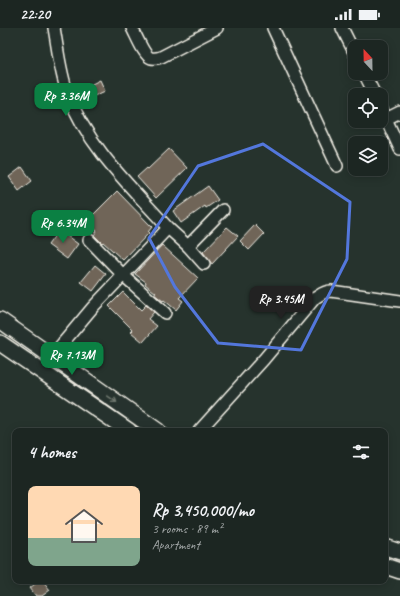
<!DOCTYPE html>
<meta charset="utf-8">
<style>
:root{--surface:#1c2622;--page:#252e2a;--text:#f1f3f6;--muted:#a0a5a5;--line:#3a4340;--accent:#0b8043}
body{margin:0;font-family:Caveat,sans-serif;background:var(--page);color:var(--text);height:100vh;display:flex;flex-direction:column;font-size:15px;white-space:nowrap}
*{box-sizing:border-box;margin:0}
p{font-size:13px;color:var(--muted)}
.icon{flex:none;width:22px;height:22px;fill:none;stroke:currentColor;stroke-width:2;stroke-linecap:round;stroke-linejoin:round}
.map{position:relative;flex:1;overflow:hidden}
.sheet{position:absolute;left:12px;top:400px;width:376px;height:156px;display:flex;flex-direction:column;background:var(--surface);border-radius:8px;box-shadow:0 2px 10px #0003,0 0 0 1px var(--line)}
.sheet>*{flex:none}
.needle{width:26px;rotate:338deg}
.buttons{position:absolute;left:348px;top:12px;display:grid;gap:8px}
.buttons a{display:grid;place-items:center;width:40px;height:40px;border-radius:8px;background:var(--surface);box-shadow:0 2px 10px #0003,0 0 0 1px var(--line);font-size:20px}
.price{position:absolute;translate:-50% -34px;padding:0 9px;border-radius:8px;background:var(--accent);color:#fff;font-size:13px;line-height:26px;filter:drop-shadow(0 1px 2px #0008)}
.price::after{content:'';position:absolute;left:50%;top:24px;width:12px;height:9px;margin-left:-6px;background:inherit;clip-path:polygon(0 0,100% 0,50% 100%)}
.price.on{background:#222;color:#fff}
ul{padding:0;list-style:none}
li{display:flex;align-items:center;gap:12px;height:100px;padding:0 16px}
li span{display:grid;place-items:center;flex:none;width:112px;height:80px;border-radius:8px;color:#555}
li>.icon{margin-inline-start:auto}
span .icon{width:48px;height:48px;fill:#fffc;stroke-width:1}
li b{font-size:17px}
h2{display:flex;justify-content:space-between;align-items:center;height:48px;padding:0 16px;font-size:17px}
.status{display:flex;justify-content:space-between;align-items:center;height:28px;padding:0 20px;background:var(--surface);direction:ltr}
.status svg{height:11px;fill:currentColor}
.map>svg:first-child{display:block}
.building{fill:#706559;stroke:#f4f1e8}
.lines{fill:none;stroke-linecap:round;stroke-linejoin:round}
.street-casing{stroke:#f4f1e8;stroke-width:14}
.secondary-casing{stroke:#f4f1e8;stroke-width:18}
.street{stroke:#26332d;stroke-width:11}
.secondary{stroke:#26332d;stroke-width:15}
.oneway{stroke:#6e766e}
.marked{fill:none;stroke:#5377dc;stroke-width:3;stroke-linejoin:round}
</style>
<div class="status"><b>22:20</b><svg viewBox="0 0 49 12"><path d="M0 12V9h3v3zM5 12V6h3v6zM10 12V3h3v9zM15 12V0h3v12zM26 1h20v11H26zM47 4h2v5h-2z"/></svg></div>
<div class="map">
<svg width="400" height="568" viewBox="0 0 400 568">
<rect width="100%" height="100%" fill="#26332d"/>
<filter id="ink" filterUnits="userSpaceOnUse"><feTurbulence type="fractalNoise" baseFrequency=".025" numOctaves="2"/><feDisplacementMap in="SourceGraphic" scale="8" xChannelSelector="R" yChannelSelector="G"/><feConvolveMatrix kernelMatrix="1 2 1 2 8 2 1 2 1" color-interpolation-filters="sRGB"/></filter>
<g filter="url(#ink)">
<g class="building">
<path d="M100 52 105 63 94 68 90 57Z"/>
<path d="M169 121 187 140 156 170 137 149 147 140 148 141Z"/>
<path d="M22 139 32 153 19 163 9 149Z"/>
<path d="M208 158 218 172 206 180 205 178 181 195 173 183Z"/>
<path d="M117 163 152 199 148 204 149 205 123 232 103 214 102 215 94 207 97 203 87 193Z"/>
<path d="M255 197 264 206 249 222 240 213Z"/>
<path d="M227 199 238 208 212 236 203 224Z"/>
<path d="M59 202 78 216 67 231 48 217Z"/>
<path d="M162 217 198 250 179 270 183 273 176 282 164 272 163 273 154 266 156 265 145 256 146 254 135 246Z"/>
<path d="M95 237 106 246 93 263 81 254Z"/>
<path d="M123 264 141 282 146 277 154 284 148 291 157 298 143 314 131 304 133 302 109 278Z"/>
<path d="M39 553H43L50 562 42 568H36L30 560Z"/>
</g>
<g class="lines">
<defs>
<g id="street">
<path d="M132 0C136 7 144 28 151 30 155 31 158 30 161 29L217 0"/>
<path d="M273 0 337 138"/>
<path d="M342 0 355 26"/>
<path d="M364 45 375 67"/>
<path d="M381 80 400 121"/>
<path d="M386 91 400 84"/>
<path d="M168 200 188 218 223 182"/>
<path d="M89 212 123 247 165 285"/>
<path d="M188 218 204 236"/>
<path d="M52 328 93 279 168 200C131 159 87 118 68 66 60 45 58 22 54 0"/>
<path d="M199 403 264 331 315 270C320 267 324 263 331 263L400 273"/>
</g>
<g id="secondary">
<path d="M0 292 158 403"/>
<path d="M0 315 129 403"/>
<path d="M385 519 400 524"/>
<path d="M385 538 400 543"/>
</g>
</defs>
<use href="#street" class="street-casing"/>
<use href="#secondary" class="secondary-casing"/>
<use href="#street" class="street"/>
<use href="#secondary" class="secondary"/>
</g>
<defs><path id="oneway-shaft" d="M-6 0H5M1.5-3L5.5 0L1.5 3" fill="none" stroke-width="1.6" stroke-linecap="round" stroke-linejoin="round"/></defs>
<use class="oneway" href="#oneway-shaft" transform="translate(112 371) rotate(35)"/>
</g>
<path class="marked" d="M263 116 350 174 347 231 301 322 218 315 175 259 149 210 198 138Z"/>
</svg>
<div class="buttons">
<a><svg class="needle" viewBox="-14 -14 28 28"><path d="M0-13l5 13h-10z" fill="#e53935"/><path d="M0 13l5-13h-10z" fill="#a0a5a5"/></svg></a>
<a><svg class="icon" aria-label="locate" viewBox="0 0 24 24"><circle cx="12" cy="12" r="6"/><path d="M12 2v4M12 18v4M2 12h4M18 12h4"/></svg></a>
<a><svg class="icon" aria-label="layers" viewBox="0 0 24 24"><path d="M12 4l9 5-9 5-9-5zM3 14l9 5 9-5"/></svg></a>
</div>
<b class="price" style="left:66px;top:89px">Rp 3.36M</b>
<b class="price" style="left:63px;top:216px">Rp 6.34M</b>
<b class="price on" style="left:281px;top:292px">Rp 3.45M</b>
<b class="price" style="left:72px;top:348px">Rp 7.13M</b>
<section class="sheet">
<h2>4 homes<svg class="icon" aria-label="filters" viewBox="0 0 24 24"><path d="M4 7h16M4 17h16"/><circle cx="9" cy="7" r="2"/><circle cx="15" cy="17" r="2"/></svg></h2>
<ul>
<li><span style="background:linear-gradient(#ffd9b3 65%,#7fa58c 0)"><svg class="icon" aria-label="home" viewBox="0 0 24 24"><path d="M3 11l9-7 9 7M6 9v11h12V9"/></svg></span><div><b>Rp 3,450,000/mo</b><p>3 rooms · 89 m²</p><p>Apartment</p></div></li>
</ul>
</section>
</div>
